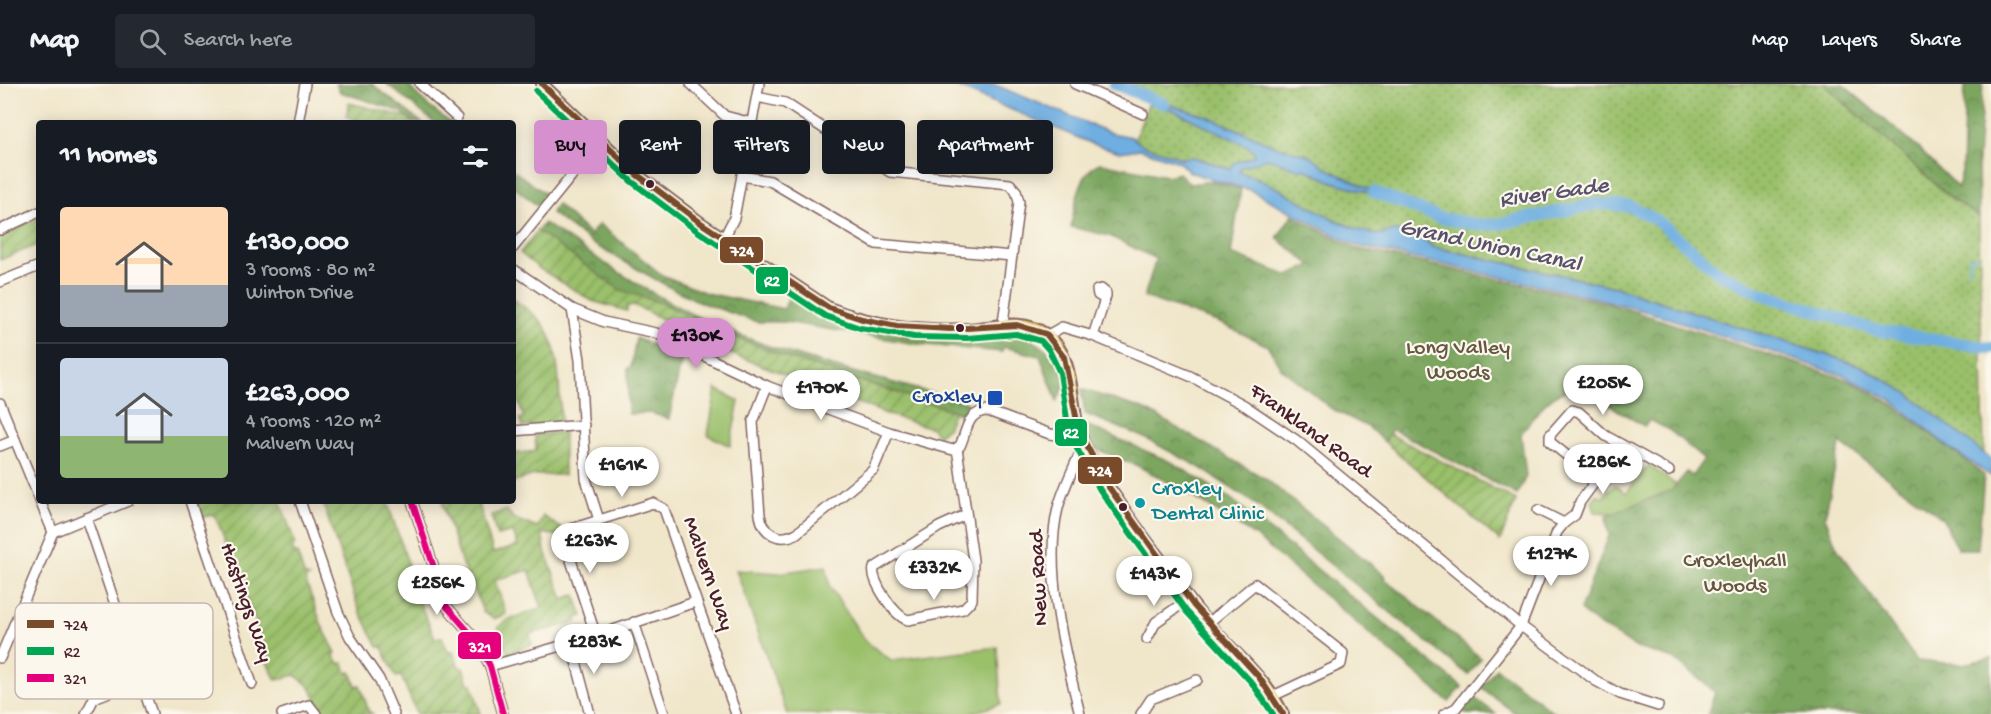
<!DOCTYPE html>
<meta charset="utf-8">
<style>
:root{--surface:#171b24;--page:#242831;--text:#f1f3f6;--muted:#9ea1a6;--line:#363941;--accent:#d690ce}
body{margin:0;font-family:"Gochi Hand",sans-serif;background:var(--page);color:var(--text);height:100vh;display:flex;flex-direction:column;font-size:22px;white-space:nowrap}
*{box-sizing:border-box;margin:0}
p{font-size:20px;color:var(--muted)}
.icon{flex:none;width:33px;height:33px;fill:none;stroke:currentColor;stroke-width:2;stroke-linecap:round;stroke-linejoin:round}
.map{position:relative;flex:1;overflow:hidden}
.sheet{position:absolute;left:36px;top:36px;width:480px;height:384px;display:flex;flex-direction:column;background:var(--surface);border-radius:6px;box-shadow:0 3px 15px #0003}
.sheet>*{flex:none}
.banner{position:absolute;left:534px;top:36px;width:570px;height:54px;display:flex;gap:12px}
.price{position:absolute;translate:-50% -51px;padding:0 14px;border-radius:21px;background:#fff;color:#222;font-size:20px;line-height:39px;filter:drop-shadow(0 2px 3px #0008)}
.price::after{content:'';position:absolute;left:50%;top:36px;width:18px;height:14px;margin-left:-9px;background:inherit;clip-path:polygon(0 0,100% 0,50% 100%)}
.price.selected{background:var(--accent);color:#111}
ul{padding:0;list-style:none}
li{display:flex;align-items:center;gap:18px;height:150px;padding:0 24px}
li+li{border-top:2px solid var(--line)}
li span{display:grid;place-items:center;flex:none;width:168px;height:120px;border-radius:6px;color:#555}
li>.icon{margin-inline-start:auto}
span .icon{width:72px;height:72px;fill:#fffc;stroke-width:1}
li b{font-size:26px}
h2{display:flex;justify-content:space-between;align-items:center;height:72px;padding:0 24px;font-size:26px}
.chip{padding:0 21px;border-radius:6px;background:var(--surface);box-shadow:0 3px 15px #0003;font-size:21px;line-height:54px}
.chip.selected{background:var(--accent);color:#111}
header{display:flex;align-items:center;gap:36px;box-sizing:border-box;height:84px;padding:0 30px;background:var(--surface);border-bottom:2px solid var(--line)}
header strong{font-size:28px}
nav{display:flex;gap:33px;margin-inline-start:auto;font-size:21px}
.search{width:420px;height:54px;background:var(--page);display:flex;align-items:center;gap:15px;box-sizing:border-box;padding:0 21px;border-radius:6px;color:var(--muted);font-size:22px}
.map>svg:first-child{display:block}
.grass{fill:url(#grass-dots);stroke:#72704b;stroke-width:1.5}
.forest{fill:url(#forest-crowns);stroke:#626245;stroke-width:1.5}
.park{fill:#9ac06b;stroke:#72704b;stroke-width:1.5}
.garden{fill:url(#garden-furrows);stroke:#72704b;stroke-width:1.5}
.water{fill:#6eaee1;stroke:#5c6686;stroke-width:1.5}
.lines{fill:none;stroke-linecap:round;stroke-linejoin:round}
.stream{stroke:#6eaee1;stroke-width:2}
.river{stroke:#6eaee1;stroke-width:12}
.minor-casing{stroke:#846563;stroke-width:12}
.major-casing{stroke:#846563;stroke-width:14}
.minor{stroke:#fff;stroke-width:9}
.major{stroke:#eec569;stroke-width:10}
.bus-1-casing{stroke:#fbf7ec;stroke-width:10}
.bus-2-casing{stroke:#fbf7ec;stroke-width:10}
.bus-3-casing{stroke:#fbf7ec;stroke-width:10}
.bus-1{stroke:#7a4b2a;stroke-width:6}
.bus-2{stroke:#00a651;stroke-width:6}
.bus-3{stroke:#e5007d;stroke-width:6}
.bus-dot{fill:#4a1f2b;stroke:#fbf7ec;stroke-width:2}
.transit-dot{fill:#1a4fb4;stroke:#fbf7ec;stroke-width:2}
.culture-dot{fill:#0f9aa8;stroke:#fbf7ec;stroke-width:2}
.labels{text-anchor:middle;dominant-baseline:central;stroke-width:4.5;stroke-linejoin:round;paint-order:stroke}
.park-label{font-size:22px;fill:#665741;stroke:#fbf7ec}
.transit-label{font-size:22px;fill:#164399;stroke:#fbf7ec;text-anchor:end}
.street-label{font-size:22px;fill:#4a1f2b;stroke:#fbf7ec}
.culture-label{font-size:22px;fill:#0d838f;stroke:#fbf7ec;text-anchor:start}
.water-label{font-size:24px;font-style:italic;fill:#57516b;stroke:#fbf7ec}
.key{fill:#fbf7ec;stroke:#c6b6b2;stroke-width:1.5}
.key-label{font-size:16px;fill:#4a1f2b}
.line-badge{stroke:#fbf7ec;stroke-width:2}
.badge-label{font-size:16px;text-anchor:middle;font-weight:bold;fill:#fff}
</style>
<header>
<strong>Map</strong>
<div class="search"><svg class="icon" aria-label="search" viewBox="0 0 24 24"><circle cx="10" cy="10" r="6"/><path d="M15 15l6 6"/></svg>Search here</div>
<nav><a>Map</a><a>Layers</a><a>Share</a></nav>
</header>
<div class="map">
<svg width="1991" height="630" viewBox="0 0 1991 630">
<defs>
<pattern id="grass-dots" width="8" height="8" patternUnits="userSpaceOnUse" patternTransform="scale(1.5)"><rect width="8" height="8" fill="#9ac06b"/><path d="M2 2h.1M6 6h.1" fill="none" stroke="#809b58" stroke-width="1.8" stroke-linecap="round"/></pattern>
<pattern id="forest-crowns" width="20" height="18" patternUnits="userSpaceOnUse" patternTransform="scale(1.5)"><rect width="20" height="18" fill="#7ba65f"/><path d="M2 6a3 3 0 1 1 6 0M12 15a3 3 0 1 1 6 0" fill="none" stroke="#67874f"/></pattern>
<pattern id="garden-furrows" width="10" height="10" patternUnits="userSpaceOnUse" patternTransform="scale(1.5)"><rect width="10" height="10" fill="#9ac06b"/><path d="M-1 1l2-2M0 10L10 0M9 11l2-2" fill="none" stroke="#809b58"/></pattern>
</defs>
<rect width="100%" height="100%" fill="#fbf7ec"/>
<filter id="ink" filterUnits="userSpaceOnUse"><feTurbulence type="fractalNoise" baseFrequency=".0167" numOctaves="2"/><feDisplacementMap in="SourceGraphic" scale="12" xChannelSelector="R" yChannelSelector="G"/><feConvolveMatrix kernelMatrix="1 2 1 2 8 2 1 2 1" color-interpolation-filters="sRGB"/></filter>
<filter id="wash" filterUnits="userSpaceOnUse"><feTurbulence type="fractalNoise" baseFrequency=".008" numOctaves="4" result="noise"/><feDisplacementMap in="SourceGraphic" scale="24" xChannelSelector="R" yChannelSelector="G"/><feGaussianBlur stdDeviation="1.35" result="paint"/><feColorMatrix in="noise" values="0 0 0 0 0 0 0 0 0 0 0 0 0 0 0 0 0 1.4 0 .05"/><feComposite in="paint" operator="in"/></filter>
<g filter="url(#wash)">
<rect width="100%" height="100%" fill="#f0e6ca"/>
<path class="grass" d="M1115 0H1824L1951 114 1979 133 1984 371 1906 308 1861 282 1615 203 1433 163 1419 152 1394 148 1380 152 1346 142 1260 95 1197 74H1181L1141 61 1135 55 1150 15Z"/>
<g class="forest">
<path d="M336 0H372L422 39H414L402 28 340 8Z"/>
<path d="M387 0H407L427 21 451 39H435Z"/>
<path d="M1824 0H1842L1918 64 1958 104 1962 87 1965 0H1983L1978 75 1979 133 1951 114Z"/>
<path d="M1100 79 1167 92 1179 89 1190 100 1212 97 1241 105 1231 170 1289 192 1311 181 1277 154 1292 131 1354 164 1608 219 1851 297 1892 320 1984 391 1978 465H1958L1942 434 1840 359 1825 433 1837 464 1917 577 1963 580 1991 574V630H1708L1715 608 1674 575 1637 564 1597 540 1580 526 1609 452 1606 432 1672 406 1687 388 1692 392 1704 375 1669 346 1650 336 1644 342 1581 304C1553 303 1535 330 1521 350L1526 392 1517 411 1392 345 1385 358 1368 343 1332 325 1281 284 1268 262 1220 239 1144 213 1156 175 1110 152 1071 143C1074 123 1080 86 1100 79Z"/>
<path d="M513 86 547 111 540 124 513 102Z"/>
<path d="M557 120 590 151 599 140 662 191 706 209 784 225 790 209C832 238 860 244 909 252 927 254 946 257 964 257 983 256 1004 245 1023 252 1042 259 1066 279 1064 302 1064 307 1059 311 1057 317L1040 272 1003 263 1002 268 917 260 786 238H757L702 219 671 204 595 161 551 129Z"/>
<path d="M544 139C605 180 668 223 737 250 811 280 891 297 968 319L964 333 954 327 788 274 729 251 661 219 620 206 537 147Z"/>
<path d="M636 254 682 274 669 335 651 329 628 330V284L631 283Z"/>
<path d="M1081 305 1146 326 1266 395 1384 491 1385 495 1481 574 1468 591 1257 421 1199 383 1141 352 1085 330Z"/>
<path d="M1084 340 1173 379 1230 414 1462 603 1449 618 1255 452 1186 408 1138 382 1094 364 1088 357Z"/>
<path d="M1496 584 1556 630H1516L1481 603Z"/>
<path d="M1472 612 1496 630H1467L1462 626Z"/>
</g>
<g class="park">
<path d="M716 305 739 317 730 362 708 351Z"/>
<path d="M1649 381 1676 401 1672 406 1613 429 1595 428 1592 417 1597 410 1603 413 1615 401 1626 409Z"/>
<path d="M826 482 830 503 865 557 891 576 997 563 1001 620 969 630H787L736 486 779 489Z"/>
</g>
<g class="garden">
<path d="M349 19 407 33 414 39H364L346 32Z"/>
<path d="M39 134V160L0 176V150Z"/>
<path d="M537 147 620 206 661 219 729 251 788 274 954 327 947 344 938 352 932 344 889 331 727 268 634 221 627 222V227L592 217 540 185 520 169Z"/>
<path d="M513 215C525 224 535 229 544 241 561 265 559 309 561 339L523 343 520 335 524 333 513 304Z"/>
<path d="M564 348V391H534L513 398V370L536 367 535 351Z"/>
<path d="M1389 350 1516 416 1500 457 1385 358Z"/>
<path d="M196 417H280L295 459 292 464 294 469H297L304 491 309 493 305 495 322 542 336 569 333 571 340 580 343 579 347 589 351 588 356 602 360 601 369 628 374 630H325L309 602 295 591 276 596 265 574 256 539 217 436 213 430 202 434Z"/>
<path d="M322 417H387L417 506 415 508 435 554 442 553 448 568H453L459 583 463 584 468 599 472 600 481 630H417L401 592 396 593 382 563H378L358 523Z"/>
<path d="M448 417H478L493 469 518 462 513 448 497 452 491 431 507 426 513 434 537 444 543 432 562 445 558 452 542 449 545 467 563 515 575 511 583 532 577 534 578 538 530 550 532 561 508 570 498 543 507 536 542 524 529 486 495 496 506 530 494 535 483 528 472 498 463 483 442 419Z"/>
</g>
<path class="water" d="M950 0H993L1111 49 1132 53 1142 61 1181 74 1192 73 1230 85 1234 79 1254 72V68L1247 62 1150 15 1207 32 1275 62 1311 72 1328 85 1388 114 1330 97 1303 84 1300 86 1268 74 1241 83 1239 88C1287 103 1325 138 1373 150 1382 152 1387 148 1395 147 1411 146 1421 155 1433 163L1615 203 1861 282 1906 308 1991 375V392L1951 365 1891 316 1845 292 1659 231 1600 215 1354 161 1250 106 1201 92 1188 87 1179 78 1140 65 1120 68 1093 60Z"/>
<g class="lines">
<path class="stream" d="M1968 188 1970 173H1979"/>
<g class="river">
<path d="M1115 0 1164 20"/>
<path d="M1374 108 1440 134 1480 141 1498 140 1597 120 1630 122 1658 137 1719 189 1762 210 1875 246 1991 264"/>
</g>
</g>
</g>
<g filter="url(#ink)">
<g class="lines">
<defs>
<g id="minor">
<path d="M420 0 457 34"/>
<path d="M691 0 725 32 752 39"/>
<path d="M1075 0 1143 30"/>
<path d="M757 13 785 19 890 88 1010 100 1016 107 1019 118 1003 239"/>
<path d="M298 39 305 0"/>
<path d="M742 92 770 97 876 160 1012 172"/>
<path d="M0 146 39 128"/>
<path d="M724 154 734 134 759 0"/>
<path d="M513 164 599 58"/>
<path d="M513 185 572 225 604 238 656 249 767 302 889 348 953 366 960 362C967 347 967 327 988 327L1050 350 1081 354"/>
<path d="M0 198 39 182"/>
<path d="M572 225 580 276 586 395 599 436"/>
<path d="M1048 251 1062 243 1093 252 1190 292 1244 321 1296 356 1521 542 1596 597 1620 610 1658 622"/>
<path d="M1093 252 1106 212V209L1101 205 1097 206 1098 211 1105 215"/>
<path d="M767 302 753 338 760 431C763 450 780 459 797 449L873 386 889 348"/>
<path d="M0 319 39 414"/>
<path d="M513 347 584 341"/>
<path d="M0 362 15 356"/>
<path d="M957 364 973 476 972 516 963 525 908 536C895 533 870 496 874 484L939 443 965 431"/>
<path d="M1596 395 1550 358V351L1572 326 1579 328 1606 352 1669 387"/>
<path d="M40 417 53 448"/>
<path d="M190 417 252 600"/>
<path d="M300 417 338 528 350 553 379 595 394 630"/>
<path d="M412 417 447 523 477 557 490 582 503 630"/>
<path d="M86 434 152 630"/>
<path d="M1564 439 1575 431 1580 418 1622 361"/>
<path d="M634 538 664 630"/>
<path d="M1208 539 1255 500 1343 569 1341 580 1273 612"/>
<path d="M596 552 565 458 571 445 653 419 664 425 736 630"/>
<path d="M1147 555 1156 538 1189 515"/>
<path d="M571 559 590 630"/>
<path d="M0 574 53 448 128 417"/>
<path d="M490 582 596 552 695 518"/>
<path d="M86 630 94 614 140 596"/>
<path d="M282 630 309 621 316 630"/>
<path d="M1080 630C1065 570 1043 485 1058 424 1064 402 1075 381 1084 360"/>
<path d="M1141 630 1151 615 1197 596"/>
<path d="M1444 630 1456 624 1521 542 1557 448 1564 439 1538 426"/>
</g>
<path id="major" d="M542 0 636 90 701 139 829 224C871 241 922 247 967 245 995 244 1020 233 1046 250 1079 273 1068 329 1084 360 1103 398 1129 433 1154 467 1172 491 1188 517 1208 539 1234 569 1266 594 1283 630"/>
</defs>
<use href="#minor" class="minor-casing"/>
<use href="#major" class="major-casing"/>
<use href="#minor" class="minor"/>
<use href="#major" class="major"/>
<defs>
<path id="bus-1" d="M542 0 636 90 701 139 829 224 862 235 897 242 950 245 1017 241 1046 250 1064 273 1079 347 1108 402 1194 522 1259 593 1283 630"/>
<path id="bus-2" d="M536 7 631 97 696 146 825 232 860 244 914 253 967 254 1016 250 1041 257 1049 266 1060 289 1067 335 1076 363 1100 406 1186 527 1252 599 1273 630"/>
<path id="bus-3" d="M412 417 447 523 477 557 490 582 503 630"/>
</defs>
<use href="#bus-1" class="bus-1-casing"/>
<use href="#bus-2" class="bus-2-casing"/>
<use href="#bus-3" class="bus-3-casing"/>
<use href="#bus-1" class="bus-1"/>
<use href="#bus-2" class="bus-2"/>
<use href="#bus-3" class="bus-3"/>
</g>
</g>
<g class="bus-dot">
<circle cx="650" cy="100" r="5"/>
<circle cx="960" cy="244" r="5"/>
<circle cx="1123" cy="423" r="5"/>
</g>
<rect class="transit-dot" x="987" y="306" width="16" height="16" rx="3"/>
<circle class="culture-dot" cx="1140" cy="419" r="6"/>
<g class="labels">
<g class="park-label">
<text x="1458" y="265">Long Valley<tspan x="1458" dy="25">Woods</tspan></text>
<text x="1735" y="478">Croxleyhall<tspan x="1735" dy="25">Woods</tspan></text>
</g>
<g class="transit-label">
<text x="982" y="314">Croxley</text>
</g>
<g class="street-label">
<text transform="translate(1310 348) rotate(36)">Frankland Road</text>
<text transform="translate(707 490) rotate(71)">Malvern Way</text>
<text transform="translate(1040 494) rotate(-93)">New Road</text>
<text transform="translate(245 519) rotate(71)">Hastings Way</text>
</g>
<g class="culture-label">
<text x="1152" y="406">Croxley<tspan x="1152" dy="25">Dental Clinic</tspan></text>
</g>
<g class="water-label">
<text transform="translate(1554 110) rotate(-8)">River Gade</text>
<text transform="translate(1490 163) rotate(12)">Grand Union Canal</text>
</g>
</g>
<rect x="15" y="519" width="198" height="96" rx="9" class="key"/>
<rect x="27" y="536" width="27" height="8" fill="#7a4b2a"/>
<rect x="27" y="563" width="27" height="8" fill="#00a651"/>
<rect x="27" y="590" width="27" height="8" fill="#e5007d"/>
<g class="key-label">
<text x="64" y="546">724</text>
<text x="64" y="573">R2</text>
<text x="64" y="600">321</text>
</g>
<g class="line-badge">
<rect x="719" y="152" width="45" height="28" rx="6" fill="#7a4b2a"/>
<rect x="755" y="182" width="34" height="29" rx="6" fill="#00a651"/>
<rect x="1054" y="334" width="34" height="29" rx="6" fill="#00a651"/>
<rect x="1077" y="372" width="46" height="29" rx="6" fill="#7a4b2a"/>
<rect x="457" y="547" width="45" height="29" rx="6" fill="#e5007d"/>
</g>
<g class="badge-label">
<text x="742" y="172">724</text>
<text x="772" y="202">R2</text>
<text x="1071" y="354">R2</text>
<text x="1100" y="392">724</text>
<text x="480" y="568">321</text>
</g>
</svg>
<b class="price selected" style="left:696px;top:285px">£130K</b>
<b class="price" style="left:1603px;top:332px">£205K</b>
<b class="price" style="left:821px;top:337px">£170K</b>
<b class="price" style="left:1603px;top:411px">£286K</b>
<b class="price" style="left:622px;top:414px">£161K</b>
<b class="price" style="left:590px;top:490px">£263K</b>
<b class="price" style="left:1551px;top:503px">£127K</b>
<b class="price" style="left:934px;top:517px">£332K</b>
<b class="price" style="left:1154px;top:523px">£143K</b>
<b class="price" style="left:437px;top:532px">£256K</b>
<b class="price" style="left:594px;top:591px">£283K</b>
<div class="banner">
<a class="chip selected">Buy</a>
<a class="chip">Rent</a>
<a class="chip">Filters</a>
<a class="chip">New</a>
<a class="chip">Apartment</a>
</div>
<section class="sheet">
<h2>11 homes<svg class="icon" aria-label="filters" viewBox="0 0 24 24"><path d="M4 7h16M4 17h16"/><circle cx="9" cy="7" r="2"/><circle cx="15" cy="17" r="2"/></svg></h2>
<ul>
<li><span style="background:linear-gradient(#ffd9b3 65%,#9aa5b1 0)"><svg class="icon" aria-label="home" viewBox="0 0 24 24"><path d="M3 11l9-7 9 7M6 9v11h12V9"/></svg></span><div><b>£130,000</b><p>3 rooms · 80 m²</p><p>Winton Drive</p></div></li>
<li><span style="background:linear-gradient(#c9d6e8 65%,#8fb573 0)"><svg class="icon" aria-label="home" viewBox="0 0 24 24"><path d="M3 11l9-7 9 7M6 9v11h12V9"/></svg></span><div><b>£263,000</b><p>4 rooms · 120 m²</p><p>Malvern Way</p></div></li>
</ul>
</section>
</div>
